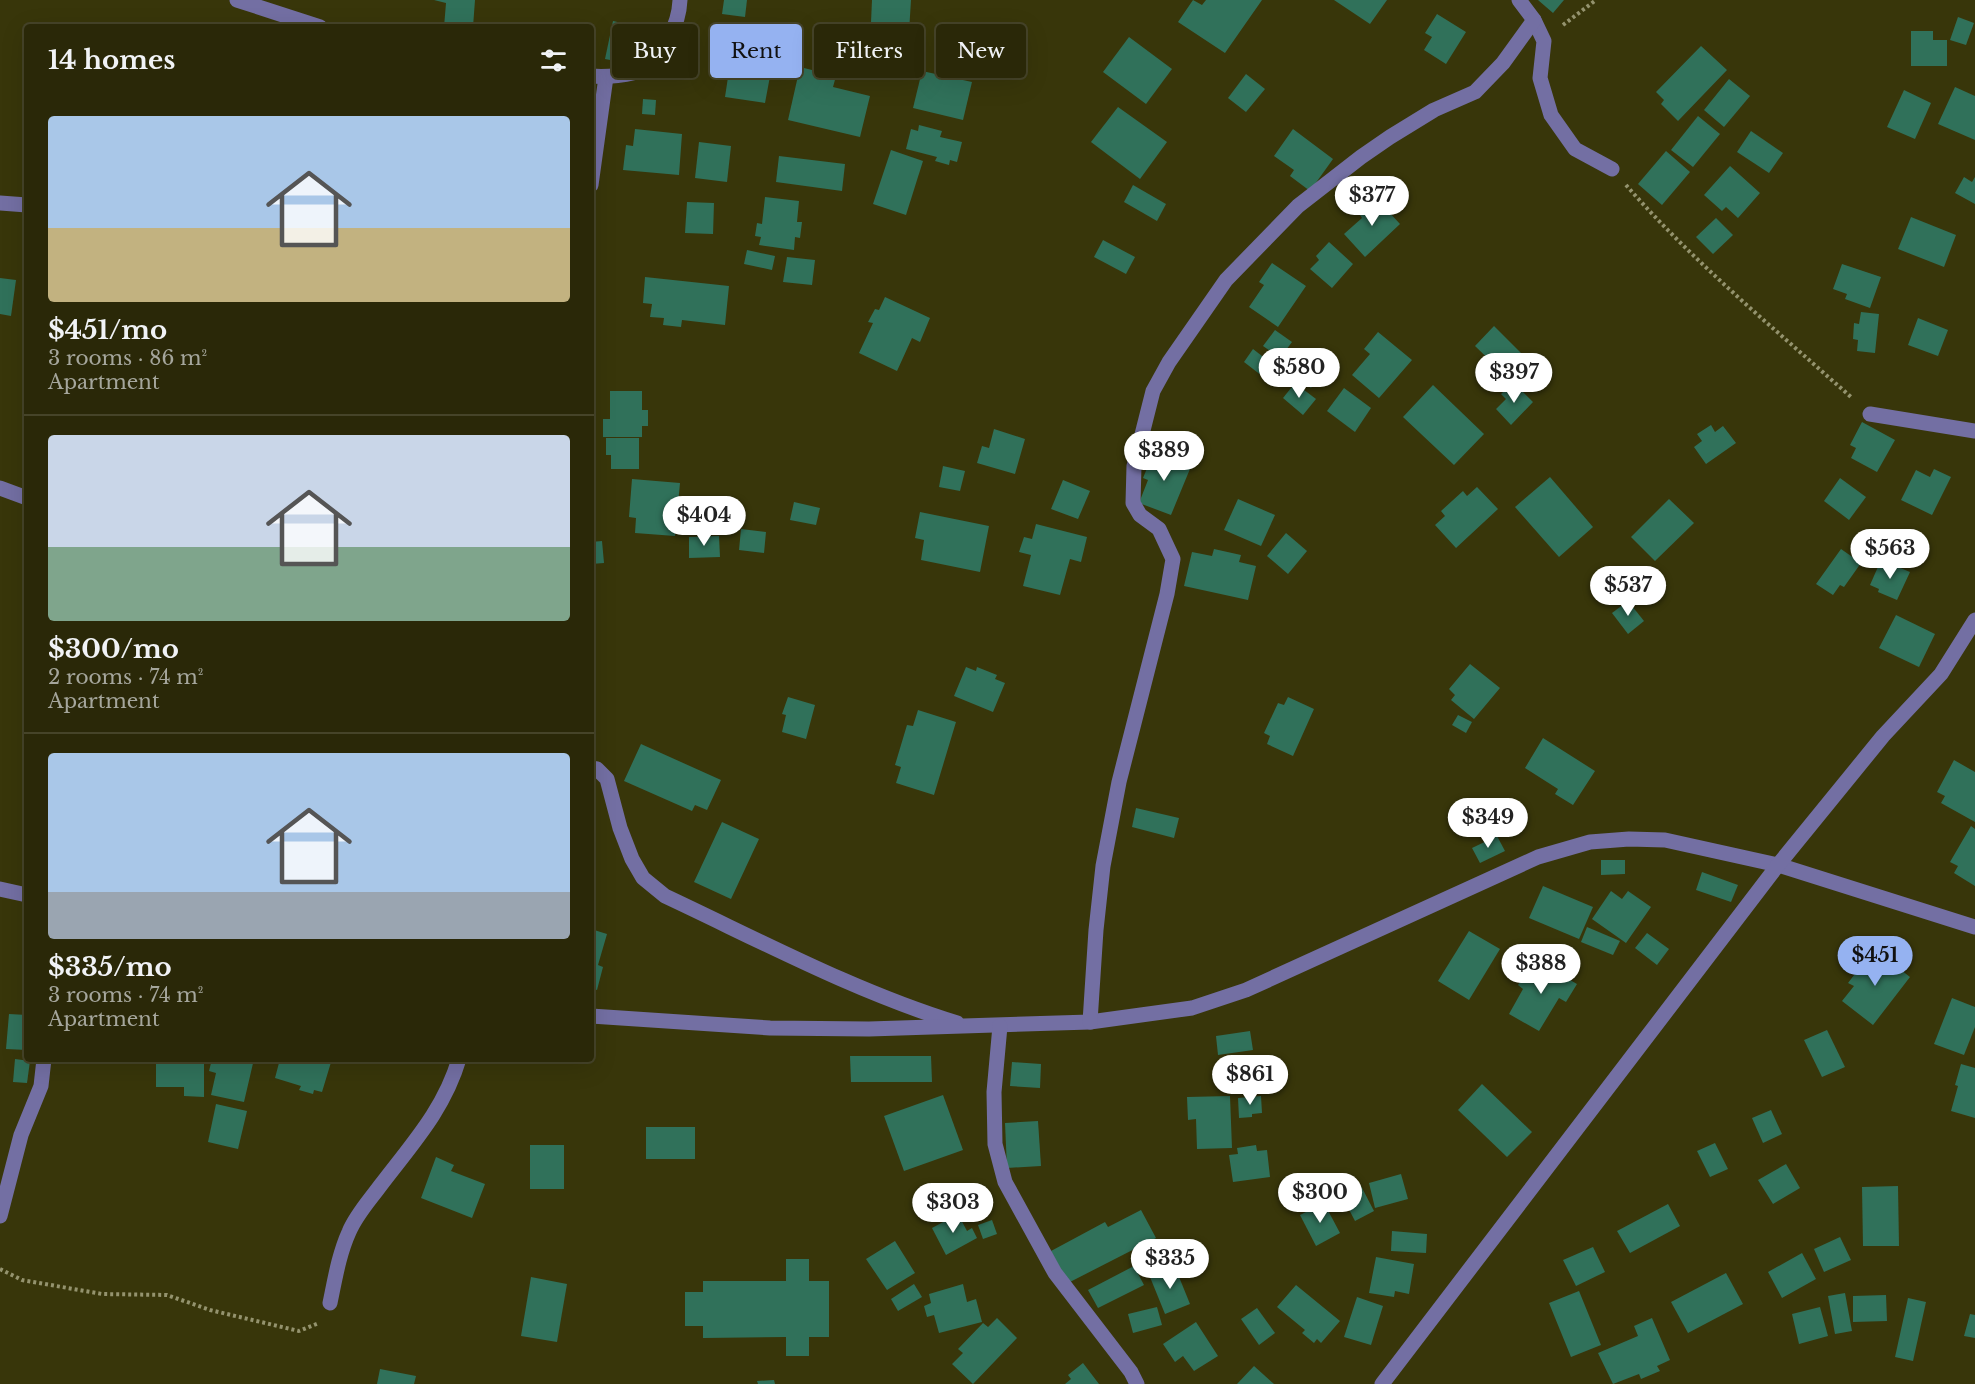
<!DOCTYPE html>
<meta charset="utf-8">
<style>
:root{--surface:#2a2808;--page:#363416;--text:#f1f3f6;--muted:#a5a69c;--line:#464429;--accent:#95b2f1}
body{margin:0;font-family:"Libre Baskerville",serif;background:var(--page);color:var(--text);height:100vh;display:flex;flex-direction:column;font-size:22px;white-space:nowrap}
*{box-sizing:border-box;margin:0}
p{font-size:20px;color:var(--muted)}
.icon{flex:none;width:33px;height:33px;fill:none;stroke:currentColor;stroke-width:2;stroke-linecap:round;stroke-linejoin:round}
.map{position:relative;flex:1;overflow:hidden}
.details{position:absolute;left:24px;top:24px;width:570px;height:1038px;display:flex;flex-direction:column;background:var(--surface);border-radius:6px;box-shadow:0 6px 24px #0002,0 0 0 2px var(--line)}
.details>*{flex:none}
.hud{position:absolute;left:612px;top:24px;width:570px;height:54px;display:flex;gap:12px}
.price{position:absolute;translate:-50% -51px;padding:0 14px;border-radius:21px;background:#fff;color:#222;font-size:20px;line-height:39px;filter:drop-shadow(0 2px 3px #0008)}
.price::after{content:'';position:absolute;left:50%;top:36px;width:18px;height:14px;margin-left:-9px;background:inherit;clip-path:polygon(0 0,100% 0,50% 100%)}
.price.active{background:var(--accent);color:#111}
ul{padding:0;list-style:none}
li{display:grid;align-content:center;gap:12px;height:318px;padding:0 24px}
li+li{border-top:2px solid var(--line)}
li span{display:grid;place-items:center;height:186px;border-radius:6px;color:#555}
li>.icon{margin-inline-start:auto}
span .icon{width:108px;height:108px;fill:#fffc;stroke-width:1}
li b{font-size:26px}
h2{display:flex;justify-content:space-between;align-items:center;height:72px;padding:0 24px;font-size:26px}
.tag{padding:0 21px;border-radius:6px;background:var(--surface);box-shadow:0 6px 24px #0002,0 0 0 2px var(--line);font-size:21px;line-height:54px}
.tag.active{background:var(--accent);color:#111}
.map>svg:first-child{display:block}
.building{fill:#30715a}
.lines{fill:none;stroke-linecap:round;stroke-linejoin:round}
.path{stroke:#94936e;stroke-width:4;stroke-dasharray:3 3;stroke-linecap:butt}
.minor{stroke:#736fa3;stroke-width:15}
</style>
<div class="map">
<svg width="1975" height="1384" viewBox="0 0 1975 1384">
<rect width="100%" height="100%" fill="#38360a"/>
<g class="building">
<path d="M434 0H475L473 27H444L446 3Z"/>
<path d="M724 0H747L745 17 722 14Z"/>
<path d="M872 0H911L908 47 870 45Z"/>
<path d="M1193 0 1202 5 1206 0H1262L1225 53 1178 22Z"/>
<path d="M1334 0H1387L1370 24Z"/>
<path d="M1538 0H1564L1553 13Z"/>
<path d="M1437 14 1466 32 1446 64 1424 50 1432 37 1425 33Z"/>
<path d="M1958 17 1974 23 1966 45 1950 40Z"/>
<path d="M613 21 644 28 636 65 605 59Z"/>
<path d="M1911 31H1933V40H1947V66H1911Z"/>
<path d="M1129 37 1172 69 1146 104 1103 72Z"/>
<path d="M1701 46 1727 70 1678 121 1661 104 1664 100 1656 92Z"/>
<path d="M730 64 771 71 765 103 725 97Z"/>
<path d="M800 67 836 76 833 87 870 96 860 137 788 120Z"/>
<path d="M922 71 972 82 963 120 913 108Z"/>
<path d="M1246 74 1265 89 1246 112 1228 98Z"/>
<path d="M1729 79 1750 96 1724 127 1704 110Z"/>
<path d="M26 80H27V99L22 97Z"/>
<path d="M1955 87 1975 96V140L1938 124Z"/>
<path d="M1904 90 1931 103 1915 139 1887 127Z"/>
<path d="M643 99 656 100 655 115 642 114Z"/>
<path d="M1118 107 1167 142 1140 179 1091 142Z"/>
<path d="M1698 116 1720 134 1693 167 1671 150Z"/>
<path d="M919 125 942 131 940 137 962 142 957 162 950 160 949 165 935 161 937 157 906 149 911 129 918 131Z"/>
<path d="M635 129 682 134 679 175 623 170 626 145 633 146Z"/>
<path d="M1293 129 1333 159 1310 191 1290 176 1294 170 1274 156Z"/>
<path d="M1751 131 1783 153 1769 173 1737 152Z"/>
<path d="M699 142 731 146 727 182 695 178Z"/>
<path d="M891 150 923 161 906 215 873 204Z"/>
<path d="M1666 151 1690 172 1662 205 1638 184Z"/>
<path d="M779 156 845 164 842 191 776 182Z"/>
<path d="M1730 166 1760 193 1738 218 1726 207 1722 211 1704 195Z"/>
<path d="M1964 177 1972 182 1975 177V204L1955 193Z"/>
<path d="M1133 185 1166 204 1157 221 1124 202Z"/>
<path d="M765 197 799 201 797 222H802L800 238 795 237 794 250 759 245 761 237 755 236 757 223 762 224Z"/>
<path d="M1375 197 1400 224 1365 257 1344 234 1362 218 1358 212Z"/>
<path d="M687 202 714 203 713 234 685 233Z"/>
<path d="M1911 217 1956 235 1944 267 1898 249Z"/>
<path d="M1716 218 1733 235 1713 254 1696 237Z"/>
<path d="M1103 240 1135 257 1126 274 1094 257Z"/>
<path d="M1329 242 1353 264 1332 288 1310 269 1319 260 1316 256Z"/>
<path d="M747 250 775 256 772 270 744 264Z"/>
<path d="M787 257 815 260 812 285 783 282Z"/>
<path d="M1272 263 1306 286 1278 327 1249 307 1264 285 1259 282Z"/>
<path d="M1842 264 1881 277 1870 308 1845 299 1847 294 1833 289Z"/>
<path d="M645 277 729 286 725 325 682 320 681 327 663 325 664 318 650 317 652 304 643 303Z"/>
<path d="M0 278 16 280 11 316 0 314Z"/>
<path d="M885 297 930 318 920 342 912 338 897 371 859 353 873 323 868 322 875 309 879 310Z"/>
<path d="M1861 312 1879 314 1875 353 1857 351 1858 340 1853 339 1854 323 1859 324Z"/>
<path d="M1918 318 1948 330 1938 356 1908 345Z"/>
<path d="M1494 326 1521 353 1502 372 1475 346Z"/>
<path d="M1275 330 1292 342 1280 358 1263 346Z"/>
<path d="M1378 332 1412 360 1379 398 1352 375 1370 354 1364 349Z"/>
<path d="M1320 348 1334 358 1311 388 1298 378Z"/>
<path d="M1253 349 1275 366 1266 379 1244 362Z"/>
<path d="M1513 382 1533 402 1511 425 1496 409 1506 399 1501 394Z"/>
<path d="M1295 383 1316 399 1303 415 1283 398Z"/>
<path d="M1433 385 1484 434 1454 465 1403 417Z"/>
<path d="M1344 388 1371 408 1355 432 1327 411Z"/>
<path d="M610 391H642V410H648V426H642V437H603V419H610Z"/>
<path d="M1862 422 1895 440 1877 472 1851 458 1856 448 1850 445Z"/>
<path d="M1711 425 1715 432 1723 426 1736 443 1706 464 1694 447 1702 441 1697 434Z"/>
<path d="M994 429 1025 439 1015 474 977 463 982 446 989 448Z"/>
<path d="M606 438H639V469H611V455H606Z"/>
<path d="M1155 449 1192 464 1171 515 1139 503 1148 480 1143 478Z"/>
<path d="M943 466 965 471 960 491 939 487Z"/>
<path d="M1934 469 1951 477 1932 515 1901 500 1916 470 1930 477Z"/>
<path d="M1550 477 1593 527 1559 557 1515 507Z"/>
<path d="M1840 478 1866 497 1849 520 1824 501Z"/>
<path d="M632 479 680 483 675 536 635 533 636 518 629 517Z"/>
<path d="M1063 480 1090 491 1078 519 1051 509Z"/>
<path d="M1477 487 1498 509 1456 548 1435 525 1445 516 1441 511 1463 491 1467 496Z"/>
<path d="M1238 499 1275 515 1261 546 1224 530Z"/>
<path d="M1669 499 1694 523 1655 561 1631 537Z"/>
<path d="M794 502 820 508 816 525 790 520Z"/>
<path d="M920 512 989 526 980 572 921 560 924 540 915 538Z"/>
<path d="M1036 524 1087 537 1081 562 1070 559 1060 595 1023 586 1031 555 1019 552 1024 537 1032 539Z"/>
<path d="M741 529 766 532 764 553 739 550Z"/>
<path d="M1286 533 1307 551 1288 574 1267 556Z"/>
<path d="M719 536 720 557 689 558V537Z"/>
<path d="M602 541 604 563 591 564V542Z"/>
<path d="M1214 549 1241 555 1239 562 1256 566 1248 600 1184 586 1192 552 1212 556Z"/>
<path d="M1841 549 1861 563 1844 587 1840 585 1833 595 1816 584Z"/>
<path d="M1881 560 1910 572 1897 600 1878 592 1879 589 1870 585Z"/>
<path d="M1628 601 1644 621 1628 634 1612 613Z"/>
<path d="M1896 615 1935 634 1919 667 1879 648Z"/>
<path d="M1470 664 1500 688 1474 719 1451 700 1455 695 1449 689Z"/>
<path d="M966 667 976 671 977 667 997 675 995 679 1005 683 993 712 954 696Z"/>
<path d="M788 697 815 705 806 739 782 732 786 715 782 714Z"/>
<path d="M1288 697 1314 709 1293 756 1267 744 1270 736 1264 733 1278 703 1284 705Z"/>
<path d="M918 710 956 722 934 795 896 783 901 767 895 765 907 725 913 726Z"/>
<path d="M1458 715 1472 722 1466 733 1452 725Z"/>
<path d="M1543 738 1595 771 1573 805 1555 794 1558 789 1525 768Z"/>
<path d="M641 744 721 780 707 810 695 805 692 811 624 781Z"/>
<path d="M1954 760 1975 772V822L1941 803 1945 796 1937 792Z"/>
<path d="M1136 808 1179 818 1174 838 1132 827Z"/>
<path d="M722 822 759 839 731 899 694 882Z"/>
<path d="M1971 826 1975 829V886L1954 873 1958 866 1950 862Z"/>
<path d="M1497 836 1505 851 1480 863 1472 848Z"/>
<path d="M1601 860H1625V874L1601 875Z"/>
<path d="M1702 872 1738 885 1731 902 1696 890Z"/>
<path d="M1543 886 1593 907 1579 939 1529 918Z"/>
<path d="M1611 891 1622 899 1628 891 1651 907 1626 943 1592 919Z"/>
<path d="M1587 927 1620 941 1613 955 1581 942Z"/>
<path d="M591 929 607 934 598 965 603 967 597 990 591 988Z"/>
<path d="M1469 931 1500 949 1469 1000 1438 981Z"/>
<path d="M1647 933 1669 949 1657 965 1635 948Z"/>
<path d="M1874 949 1910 977 1873 1025 1842 1001 1854 986 1848 983Z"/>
<path d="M1539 962 1577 984 1566 1002 1559 998 1539 1031 1509 1014 1523 989 1518 985 1527 970 1533 973Z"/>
<path d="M1952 998 1975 1007V1027L1964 1055 1934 1044Z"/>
<path d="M9 1014 27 1015V1050L6 1049Z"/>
<path d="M1827 1030 1845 1067 1822 1077 1804 1040Z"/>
<path d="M1250 1031 1253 1050 1218 1055 1216 1036Z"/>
<path d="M850 1056H931L932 1082H851Z"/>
<path d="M15 1059 30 1061 27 1083 13 1082Z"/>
<path d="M156 1059H204V1097L184 1096V1087H156Z"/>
<path d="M212 1059H254L244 1102 211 1095 216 1073 209 1071Z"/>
<path d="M280 1059H332L322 1092 314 1090 313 1094 299 1090 301 1086 275 1078Z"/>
<path d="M1012 1062 1041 1064 1040 1088 1010 1086Z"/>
<path d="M1961 1064 1975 1068V1118L1951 1111 1958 1086 1955 1085Z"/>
<path d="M1482 1084 1532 1132 1507 1157 1458 1110Z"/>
<path d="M943 1095 963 1150 904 1171 884 1116Z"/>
<path d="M1230 1096 1232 1148 1197 1149 1196 1119 1188 1120 1187 1097Z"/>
<path d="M1261 1096 1262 1113 1252 1114V1117L1239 1118 1238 1098Z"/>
<path d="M216 1104 247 1111 238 1149 208 1142Z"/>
<path d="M1771 1110 1782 1134 1763 1143 1752 1118Z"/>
<path d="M1038 1121 1041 1166 1007 1168 1005 1123Z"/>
<rect x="646" y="1127" width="49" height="32"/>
<path d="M1715 1143 1728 1169 1710 1177 1697 1151Z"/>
<rect x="530" y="1145" width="34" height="44"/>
<path d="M1256 1145 1257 1151 1267 1150 1270 1177 1233 1182 1229 1155 1238 1154 1237 1148Z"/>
<path d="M436 1157 454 1165 451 1171 485 1184 472 1218 421 1198Z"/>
<path d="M1786 1164 1800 1188 1773 1204 1758 1180Z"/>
<path d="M1401 1174 1408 1199 1375 1208 1369 1183Z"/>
<path d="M1361 1186 1374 1211 1355 1221 1342 1196Z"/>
<path d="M1898 1186 1899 1246H1863L1862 1187Z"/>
<path d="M1324 1203 1340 1233 1316 1246 1300 1215Z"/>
<path d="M1668 1204 1680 1226 1630 1253 1617 1231Z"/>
<path d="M1141 1210 1156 1238 1068 1283 1051 1251 1105 1222 1108 1227Z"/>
<path d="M958 1214 967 1231 972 1228 977 1238 946 1255 932 1228Z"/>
<path d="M992 1220 997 1234 983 1239 978 1225Z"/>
<path d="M1392 1231 1427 1234 1426 1253 1391 1251Z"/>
<path d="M1840 1237 1851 1260 1824 1272 1814 1249Z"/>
<path d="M895 1241 915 1273 887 1290 866 1259Z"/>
<path d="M1593 1247 1605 1272 1576 1286 1563 1260Z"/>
<path d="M1802 1253 1816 1279 1782 1298 1768 1272Z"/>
<path d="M1376 1257 1414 1264 1409 1294 1395 1291 1394 1297 1369 1293Z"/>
<path d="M786 1259H809V1281H829V1337H809V1356H786V1337L703 1338V1326H685V1292H703V1281H786Z"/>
<path d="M1134 1266 1144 1285 1098 1308 1088 1290Z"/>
<path d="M1175 1267 1190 1304 1165 1314 1150 1277Z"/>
<path d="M1726 1273 1743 1304 1688 1333 1671 1302Z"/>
<path d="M531 1277 567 1284 557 1342 521 1336Z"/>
<path d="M914 1284 922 1297 898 1311 891 1299Z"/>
<path d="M963 1284 967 1302 976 1299 982 1322 939 1333 934 1315 927 1317 924 1306 931 1303 929 1294Z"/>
<path d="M1296 1285 1340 1321 1321 1343 1317 1339 1314 1343 1302 1333 1305 1330 1277 1307Z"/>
<path d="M1579 1291 1601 1345 1571 1357 1549 1303Z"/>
<path d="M1845 1293 1852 1331 1835 1334 1828 1296Z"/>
<path d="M1886 1295 1887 1321 1853 1322V1296Z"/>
<path d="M1357 1297 1383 1306 1371 1345 1344 1337Z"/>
<path d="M1908 1298 1926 1302 1913 1361 1895 1357Z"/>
<path d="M1157 1307 1162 1325 1133 1333 1128 1314Z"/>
<path d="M1820 1307 1828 1336 1799 1344 1792 1314Z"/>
<path d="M1257 1308 1275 1333 1259 1345 1241 1319Z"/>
<path d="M1970 1314 1975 1315V1338L1964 1336Z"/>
<path d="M997 1318 1017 1338 973 1384 952 1364 963 1353 958 1349 983 1323 988 1327Z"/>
<path d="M1652 1318 1670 1360 1657 1366 1660 1371 1641 1379 1639 1374 1613 1384 1598 1353 1638 1336 1634 1326Z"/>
<path d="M1196 1322 1218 1356 1194 1371 1183 1356 1175 1362 1163 1344Z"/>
<path d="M1083 1363 1099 1384H1065L1071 1379 1068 1375Z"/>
<path d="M1254 1366 1274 1384H1237Z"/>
<path d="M380 1369 416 1376 414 1384H377Z"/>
<path d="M774 1380 775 1384H758L757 1381Z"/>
</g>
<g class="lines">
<g class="path">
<path d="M1563 25 1596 0"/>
<path d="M1626 185C1694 263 1775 329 1852 398"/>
<path d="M0 1269 22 1280 102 1294 167 1295 210 1310 299 1331 319 1323"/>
</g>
<g class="minor">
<path d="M237 0 320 27"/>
<path d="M1519 0 1534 20 1544 41 1540 78 1551 115 1575 149 1612 169"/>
<path d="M591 76C604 77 632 76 642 69 664 54 679 25 680 0"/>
<path d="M591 185 606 77"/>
<path d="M0 203 27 205"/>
<path d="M1870 414 1975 431"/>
<path d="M0 488 27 498"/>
<path d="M591 768 597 769 607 779 620 828 632 859 643 878 665 896C761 941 856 992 957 1023"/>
<path d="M0 889 27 895"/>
<path d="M591 1016 770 1028 869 1029 1090 1022 1192 1008 1246 990 1538 857 1590 842 1629 839 1665 840 1778 865 1975 927"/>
<path d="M1090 1022 1096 930 1103 866 1119 782 1167 594 1173 559 1159 529 1140 515 1133 503 1134 466 1153 391 1169 362 1226 280 1298 206 1361 157 1390 137 1434 110 1475 92 1503 63 1534 20"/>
<path d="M1000 1026 994 1092 995 1144 1005 1182 1055 1273 1131 1372 1137 1384"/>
<path d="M0 1216 21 1135 41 1086 44 1059"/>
<path d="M330 1303C335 1279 339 1254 349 1232 356 1215 369 1201 380 1186 411 1145 444 1110 459 1059"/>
<path d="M1382 1384 1778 865 1883 736 1941 674 1975 620"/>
</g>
</g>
</svg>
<b class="price" style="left:1372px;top:227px">$377</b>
<b class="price" style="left:1299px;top:399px">$580</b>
<b class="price" style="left:1514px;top:404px">$397</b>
<b class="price" style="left:1164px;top:482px">$389</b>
<b class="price" style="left:704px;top:547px">$404</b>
<b class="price" style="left:1890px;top:580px">$563</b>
<b class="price" style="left:1628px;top:617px">$537</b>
<b class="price" style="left:1488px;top:849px">$349</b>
<b class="price active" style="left:1875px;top:987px">$451</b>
<b class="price" style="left:1541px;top:995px">$388</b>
<b class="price" style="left:1250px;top:1106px">$861</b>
<b class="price" style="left:1320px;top:1224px">$300</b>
<b class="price" style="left:953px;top:1234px">$303</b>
<b class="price" style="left:1170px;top:1290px">$335</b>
<div class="hud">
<a class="tag">Buy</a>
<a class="tag active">Rent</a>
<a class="tag">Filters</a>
<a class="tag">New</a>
</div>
<section class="details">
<h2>14 homes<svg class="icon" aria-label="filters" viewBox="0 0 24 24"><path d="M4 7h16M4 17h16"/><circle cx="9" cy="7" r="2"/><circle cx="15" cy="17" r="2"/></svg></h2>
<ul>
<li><span style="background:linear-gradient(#a9c7e8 60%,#c2b280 0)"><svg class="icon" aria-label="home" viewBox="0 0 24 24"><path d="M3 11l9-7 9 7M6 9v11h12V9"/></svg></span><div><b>$451/mo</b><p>3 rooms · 86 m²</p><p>Apartment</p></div></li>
<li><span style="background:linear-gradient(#c9d6e8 60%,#7fa58c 0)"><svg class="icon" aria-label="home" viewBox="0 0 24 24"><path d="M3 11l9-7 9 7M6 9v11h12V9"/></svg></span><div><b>$300/mo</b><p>2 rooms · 74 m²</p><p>Apartment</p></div></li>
<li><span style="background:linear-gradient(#a9c7e8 75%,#9aa5b1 0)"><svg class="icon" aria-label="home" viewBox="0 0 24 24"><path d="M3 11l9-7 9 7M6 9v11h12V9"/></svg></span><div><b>$335/mo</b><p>3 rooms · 74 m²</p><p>Apartment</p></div></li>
</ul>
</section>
</div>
